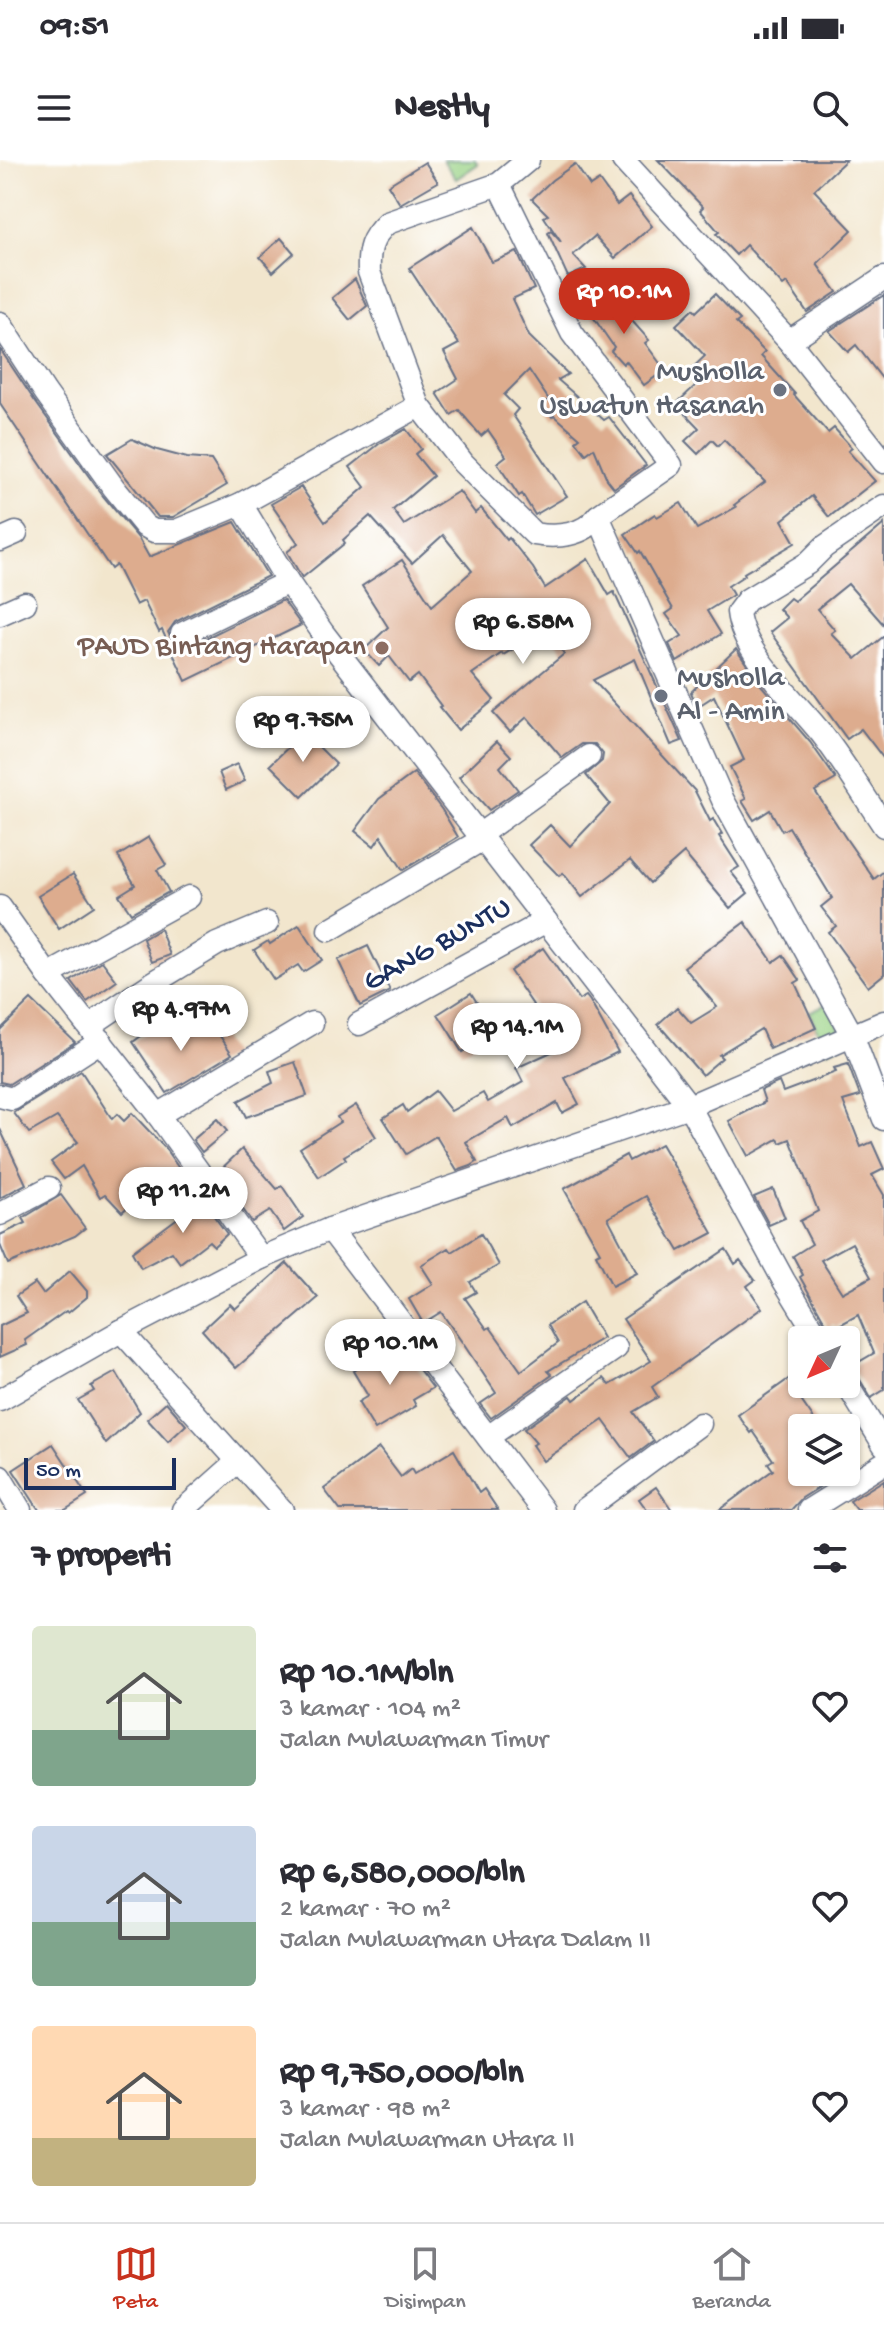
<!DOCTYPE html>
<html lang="id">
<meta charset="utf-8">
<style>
:root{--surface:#fff;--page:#f7f7f7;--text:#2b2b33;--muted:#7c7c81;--line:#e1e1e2;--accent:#c8321e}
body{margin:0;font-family:"Gochi Hand",sans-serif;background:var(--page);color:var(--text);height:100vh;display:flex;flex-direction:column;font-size:30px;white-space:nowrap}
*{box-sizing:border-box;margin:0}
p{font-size:26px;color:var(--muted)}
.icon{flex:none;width:44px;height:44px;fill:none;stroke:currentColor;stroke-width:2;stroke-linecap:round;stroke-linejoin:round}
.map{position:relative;height:1350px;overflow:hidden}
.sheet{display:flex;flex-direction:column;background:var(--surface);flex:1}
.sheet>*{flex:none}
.needle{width:52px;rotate:226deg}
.tools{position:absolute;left:788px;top:1166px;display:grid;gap:16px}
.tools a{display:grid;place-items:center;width:72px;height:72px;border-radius:8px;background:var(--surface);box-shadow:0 2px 6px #0004;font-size:40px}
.scale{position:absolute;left:24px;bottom:20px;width:152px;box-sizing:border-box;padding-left:8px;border:4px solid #1b2f5e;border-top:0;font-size:22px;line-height:28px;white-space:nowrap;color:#1b2f5e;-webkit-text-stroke:6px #fff;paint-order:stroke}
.price{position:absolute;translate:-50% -68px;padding:0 18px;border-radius:28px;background:#fff;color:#222;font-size:26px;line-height:52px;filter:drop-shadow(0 2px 4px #0008)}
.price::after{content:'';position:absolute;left:50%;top:48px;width:24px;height:18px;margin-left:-12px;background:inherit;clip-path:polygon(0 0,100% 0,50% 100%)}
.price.selected{background:var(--accent);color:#fff}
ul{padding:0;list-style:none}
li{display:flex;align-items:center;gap:24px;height:200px;padding:0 32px}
li span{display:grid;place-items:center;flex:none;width:224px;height:160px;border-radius:8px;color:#555}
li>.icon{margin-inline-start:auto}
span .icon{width:96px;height:96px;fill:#fffc;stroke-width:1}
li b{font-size:34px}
h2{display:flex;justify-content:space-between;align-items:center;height:96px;padding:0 32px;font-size:34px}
.status{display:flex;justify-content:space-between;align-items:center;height:56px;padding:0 40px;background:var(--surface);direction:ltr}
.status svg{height:22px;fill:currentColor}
header{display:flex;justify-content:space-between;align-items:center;height:104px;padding:0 32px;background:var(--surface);font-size:36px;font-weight:700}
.tab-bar{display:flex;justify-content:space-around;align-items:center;height:112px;border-top:2px solid var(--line);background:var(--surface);font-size:22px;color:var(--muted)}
.tab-bar a{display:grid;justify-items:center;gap:4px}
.tab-bar .selected{color:var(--accent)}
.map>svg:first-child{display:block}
.green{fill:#99d284;stroke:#5a8071;stroke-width:2}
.building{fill:#ddac8e;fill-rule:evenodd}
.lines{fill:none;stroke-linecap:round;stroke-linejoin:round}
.minor-casing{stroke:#666f85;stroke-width:25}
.minor{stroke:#fff;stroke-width:22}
.worship-dot{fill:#6b7280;stroke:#fff;stroke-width:3}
.education-dot{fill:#8d6e63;stroke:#fff;stroke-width:3}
.labels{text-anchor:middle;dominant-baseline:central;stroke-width:6;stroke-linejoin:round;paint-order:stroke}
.worship-label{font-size:30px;fill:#5b616d;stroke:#fff;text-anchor:end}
.education-label{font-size:30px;fill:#785e54;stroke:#fff;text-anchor:end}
.street-label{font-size:30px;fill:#1b2f5e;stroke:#fff}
</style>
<div class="status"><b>09:51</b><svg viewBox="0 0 49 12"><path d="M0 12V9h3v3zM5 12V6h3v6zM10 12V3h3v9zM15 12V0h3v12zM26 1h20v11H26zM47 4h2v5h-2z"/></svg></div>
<header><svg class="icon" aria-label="menu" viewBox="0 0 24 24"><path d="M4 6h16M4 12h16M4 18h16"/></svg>Nestly<svg class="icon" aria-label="search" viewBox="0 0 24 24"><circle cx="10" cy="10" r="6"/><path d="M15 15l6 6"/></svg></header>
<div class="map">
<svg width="884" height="1350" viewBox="0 0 884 1350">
<rect width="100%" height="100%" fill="#fff"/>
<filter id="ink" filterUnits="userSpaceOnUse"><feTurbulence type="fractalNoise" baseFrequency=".0125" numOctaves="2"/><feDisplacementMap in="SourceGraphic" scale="16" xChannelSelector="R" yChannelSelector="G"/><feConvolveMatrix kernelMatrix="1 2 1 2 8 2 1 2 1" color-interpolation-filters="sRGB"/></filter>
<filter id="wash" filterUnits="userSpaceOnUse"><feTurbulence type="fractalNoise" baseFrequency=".006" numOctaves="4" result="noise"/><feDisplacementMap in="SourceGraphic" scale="32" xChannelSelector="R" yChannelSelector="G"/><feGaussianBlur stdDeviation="1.8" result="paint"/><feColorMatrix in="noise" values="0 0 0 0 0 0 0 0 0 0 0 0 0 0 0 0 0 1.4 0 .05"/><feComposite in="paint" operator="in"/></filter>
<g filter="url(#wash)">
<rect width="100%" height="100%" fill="#f2e6cd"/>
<g class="green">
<path d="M443 0H475L478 4 456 19Z"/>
<path d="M828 843 846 882 827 891 809 852Z"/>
</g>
<g id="blocks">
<g class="building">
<path d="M658 0H846L814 30 852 70 817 104 837 132 807 152 787 123 783 126 746 85 736 95 716 74 719 72 700 50 703 47Z"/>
<path d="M425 2 438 22 400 44 388 25Z"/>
<path d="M575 4 590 26 599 20 617 45 629 36 652 66 615 98 595 76 573 95 586 109 568 117 548 73 551 71 561 82 544 57 548 55 532 39 552 20Z"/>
<path d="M473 67 492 102 517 92 534 129 512 139 529 176 568 214 558 220 604 260 609 257 646 305 614 328 607 319 594 288 586 294 576 281 580 278 554 255 552 257 543 244 549 240 529 210 504 235 518 249 513 255 567 336 535 355 522 334 519 336 497 303 506 296 488 270 481 276 459 250 451 255 437 233 458 219 444 192 459 184 409 108Z"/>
<path d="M281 78 294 93 273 112 260 97Z"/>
<path d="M355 119 367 146 350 160 332 138Z"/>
<path d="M602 127 649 180 645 183 665 210 644 225 626 201 623 204 611 191 614 187 582 141Z"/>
<path d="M715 134 740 160 736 163 765 192 761 196 795 234 794 235 828 273 834 268 852 288 848 291 875 321 829 357 812 336 782 360 795 383 744 413 745 415 728 426 733 435 707 451 721 474 677 502 669 484 682 476 666 454 673 449 640 391 638 393 625 374 655 354 657 357 681 343 697 369 736 347 734 345 765 322 724 280 718 286 712 280 698 294 685 281 699 268 676 244 696 225 686 214 705 196 676 165 693 149 696 152Z"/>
<path d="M884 135V221L856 185 848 192 829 171Z"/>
<path d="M0 189 34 240 103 336 139 379 149 397 235 362 268 416 175 462 168 472 174 485 180 488 188 487 283 440 301 465 186 521 162 470 159 472 144 441 136 445 116 405 111 409 0 244Z"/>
<path d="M406 269 421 289 415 294 433 316 393 350 404 365 459 331 475 353 481 348 507 380 509 378 533 408 545 428 588 399 609 435 614 432 682 581 671 585 635 499 593 520 695 631 710 661 713 659 722 674 719 676 739 707 731 712 748 733 730 748 684 693 650 723 630 700 582 737 563 713 559 716 529 685 550 665 570 686 610 644 586 615 602 601 603 594 595 584H582L562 598 527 557 510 572 493 553 564 494 548 468 503 495 502 493 472 514 494 540 458 570 439 547 441 546 418 515 409 522 389 496 379 506 364 490 388 467 362 426 402 400 432 446 472 411 443 375 412 403 370 356 343 380 345 383 302 418 300 414 287 392 298 383 271 344 301 327 325 362 365 327 350 307 379 284Z"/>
<path d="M132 279 157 290 187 298 211 300 227 325 173 357H158L107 294Z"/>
<path d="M884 364V465L848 424 817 449 835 470 831 473 856 499 884 476V599L861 569 847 579 770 472 787 458 779 449 790 438 794 441Z"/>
<path d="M736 489 760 524 810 582 836 619 815 631 847 680 874 719 884 711V814L868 827 828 772 836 766 821 747 832 738 789 667 782 671 770 650 754 660 742 641 746 639 730 607 744 600 714 536 697 547 691 532Z"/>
<path d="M304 572 336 604 302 637 270 605Z"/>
<path d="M497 581 511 596 500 607 518 630 489 650 459 617Z"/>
<path d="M237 604 245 621 226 630 219 612Z"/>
<path d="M414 613 442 650 458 677 403 710 381 676 374 686 355 671 379 639Z"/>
<path d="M149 677 166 705 157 710 169 732 131 753 119 735 135 725 118 696Z"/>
<path d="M73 714 94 746 59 769 38 736Z"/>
<path d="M745 762 773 802 783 795 800 820 795 823 816 868 770 889 761 869 719 895 722 898 702 915 658 864 677 847 691 863 717 847 684 807Z"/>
<path d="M299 765 322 800 303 812 298 805 274 820 254 790 268 781 270 784Z"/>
<path d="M160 769 170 795 152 802 143 779Z"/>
<path d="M368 786 390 831 360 846 338 800Z"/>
<path d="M543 788 579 840 586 836 590 841 618 892 565 918 579 944 562 953 557 943 513 968 508 958 466 982 477 1002 471 1006 457 1011 436 976 406 994 383 958 403 945 407 952 435 931 451 951 483 933 488 942 523 922 516 908 558 889 543 865 546 864 510 811Z"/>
<path d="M102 801 117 821 87 842 71 821Z"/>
<path d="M471 833 495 871 462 892 438 854Z"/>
<path d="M31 840 75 882 9 924 0 922V870Z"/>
<path d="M163 860 179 881 210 861 232 894 167 933 133 882Z"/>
<path d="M295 902 307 936 246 957 238 941 273 923 269 911Z"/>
<path d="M848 904 860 936 843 941 861 987 872 982 884 1009 872 1015 884 1035V1230L871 1238 857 1215 847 1209 874 1193 858 1155 836 1167 834 1164 828 1167 800 1117 803 1115 793 1096 812 1084 800 1061 818 1051 790 979 780 983 778 979 748 996 729 961 765 942 761 930 779 922 783 932 836 912 834 908ZM852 1083 871 1117 842 1133 821 1100Z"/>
<path d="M81 911 112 959 117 954 124 961 132 953 164 987 180 1010 155 1031 151 1026 122 1052 105 1034 100 1037 82 1006 64 1019 51 1002 78 982 57 957 29 973 14 953Z"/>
<path d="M356 945 376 977 344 996 346 999 319 1017 300 988 340 962 337 957Z"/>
<path d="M217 959 227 971 202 992 193 980Z"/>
<path d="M0 969 26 1024 0 1038Z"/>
<path d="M661 984 713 1073 679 1091 646 1036 608 1058 637 1113 612 1126 596 1094 600 1092 564 1029 626 995 629 1001Z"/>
<path d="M242 989 277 1029 282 1026 303 1057 284 1071 270 1051 252 1062 217 1013Z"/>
<path d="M773 1029 785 1058 769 1065 754 1037Z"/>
<path d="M197 1033 227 1074 214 1086 209 1081 180 1103 172 1092 141 1108 132 1092 183 1054 179 1050Z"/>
<path d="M61 1035 85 1068 75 1076 8 1104 0 1085V1075L26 1063 23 1058Z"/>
<path d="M481 1074 499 1105 470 1122 476 1132 465 1138 487 1169 490 1167 521 1211 558 1183 548 1165 582 1142 603 1178 548 1211 552 1215 491 1258 480 1244 496 1233 464 1185 441 1152 423 1163 409 1139 433 1124 421 1105 449 1088 452 1092Z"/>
<path d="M726 1089 735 1104 740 1100 755 1120 747 1126 762 1148 652 1227 658 1237 633 1252 654 1281 631 1298 603 1260 543 1301 532 1285 536 1283 524 1269 571 1236 574 1240 604 1218 610 1225 651 1201 623 1159Z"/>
<path d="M287 1103 318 1138 236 1208 202 1170 230 1144 235 1149Z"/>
<path d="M70 1111 87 1131V1137L68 1153 66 1151 25 1180 27 1185 0 1197V1166L27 1153 16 1136 35 1123 43 1134Z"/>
<path d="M387 1190 392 1198 404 1190 433 1228 413 1240 416 1246 375 1270 358 1242 368 1236 353 1211Z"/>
<path d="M116 1212 140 1252 106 1284 78 1240 94 1231 91 1226Z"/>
<path d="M790 1218 803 1237 800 1239 820 1268H802V1312H843L802 1338 791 1350H719L773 1310 768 1303 773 1300 753 1271 751 1273 738 1255Z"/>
<path d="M166 1242 186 1265 168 1282 147 1259Z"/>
<path d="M53 1284 87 1336 65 1350H39L13 1310Z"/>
<path d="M379 1288 401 1317 411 1309 414 1314 454 1290 479 1333 484 1329 498 1350H340L324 1329Z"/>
<path d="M884 1320V1350H857L850 1341Z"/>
<path d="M656 1327 672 1350H647L639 1339Z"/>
</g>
</g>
</g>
<g filter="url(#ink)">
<use href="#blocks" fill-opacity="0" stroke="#666f85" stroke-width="2"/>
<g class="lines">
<defs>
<g id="minor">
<path d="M623 0 789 181 884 302"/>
<path d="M499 24 572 173 671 305 598 356C584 376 556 378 534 374L463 303 419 246 369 112C368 90 371 78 387 63L499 24 528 0"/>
<path d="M0 163 45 232 114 328 145 366 154 371H176L241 344 419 246"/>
<path d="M789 181 884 118"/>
<path d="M241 344 288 422 323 473 689 946 784 1121 820 1180"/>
<path d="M884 346 824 387 808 403 747 440 738 452C742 493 795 540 821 573 844 602 863 635 884 666"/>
<path d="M598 356 723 640 852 875 884 959"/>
<path d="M0 380 16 373"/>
<path d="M0 454 25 443"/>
<path d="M182 474 288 422"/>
<path d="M479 675 589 596"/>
<path d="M0 747 48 815 158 955 261 1098"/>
<path d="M329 770 483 679"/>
<path d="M48 815 189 737"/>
<path d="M359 864 546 761"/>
<path d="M89 866 153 823 217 784 267 763"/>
<path d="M0 936 12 939 101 881"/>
<path d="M158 955 312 863"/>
<path d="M0 1054 49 1028"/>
<path d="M330 1069 543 1350"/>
<path d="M121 1171 282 1350"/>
<path d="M846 1223 884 1285"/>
<path d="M0 1240 121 1171 261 1098 330 1069 689 946 884 862"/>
<path d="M488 1277 616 1188"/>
<path d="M0 1317 20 1350"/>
<path d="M183 1350 238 1301"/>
<path d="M584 1350 700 1264"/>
<path d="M809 1350 884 1303"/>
</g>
</defs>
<use href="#minor" class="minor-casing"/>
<use href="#minor" class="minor"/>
</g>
</g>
<g class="worship-dot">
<circle cx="780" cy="230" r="8"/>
<circle cx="661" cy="536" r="8"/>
</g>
<circle class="education-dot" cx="382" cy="488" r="8"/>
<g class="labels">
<g class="worship-label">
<text x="764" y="213">Musholla<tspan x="764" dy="34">Uswatun Hasanah</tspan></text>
<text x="677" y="519" text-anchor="start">Musholla<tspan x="677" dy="34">Al - Amin</tspan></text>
</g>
<g class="education-label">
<text x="366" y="488">PAUD Bintang Harapan</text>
</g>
<g class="street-label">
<text transform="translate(438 786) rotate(-29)">GANG BUNTU</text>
</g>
</g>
</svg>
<div class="tools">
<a><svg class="needle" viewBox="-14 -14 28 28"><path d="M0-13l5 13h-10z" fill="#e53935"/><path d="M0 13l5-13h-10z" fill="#7c7c81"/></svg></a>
<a><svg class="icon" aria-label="layers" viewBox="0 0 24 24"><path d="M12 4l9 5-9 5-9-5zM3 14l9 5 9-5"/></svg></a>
</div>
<div class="scale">50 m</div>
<b class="price selected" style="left:624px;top:176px">Rp 10.1M</b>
<b class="price" style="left:523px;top:506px">Rp 6.58M</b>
<b class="price" style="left:303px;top:604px">Rp 9.75M</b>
<b class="price" style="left:181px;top:893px">Rp 4.97M</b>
<b class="price" style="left:517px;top:911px">Rp 14.1M</b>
<b class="price" style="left:183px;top:1075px">Rp 11.2M</b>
<b class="price" style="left:390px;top:1227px">Rp 10.1M</b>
</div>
<section class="sheet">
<h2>7 properti<svg class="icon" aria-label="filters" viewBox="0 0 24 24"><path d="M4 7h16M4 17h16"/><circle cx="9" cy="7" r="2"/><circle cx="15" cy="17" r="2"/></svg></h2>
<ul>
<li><span style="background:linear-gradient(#dfe7d0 65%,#7fa58c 0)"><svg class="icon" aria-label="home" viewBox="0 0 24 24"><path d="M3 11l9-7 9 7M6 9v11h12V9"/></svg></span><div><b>Rp 10.1M/bln</b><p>3 kamar · 104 m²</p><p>Jalan Mulawarman Timur</p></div><svg class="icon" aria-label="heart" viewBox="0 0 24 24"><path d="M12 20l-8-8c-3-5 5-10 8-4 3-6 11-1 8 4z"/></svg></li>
<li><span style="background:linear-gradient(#c9d6e8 60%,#7fa58c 0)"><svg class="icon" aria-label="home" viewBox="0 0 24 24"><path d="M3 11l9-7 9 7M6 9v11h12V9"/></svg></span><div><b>Rp 6,580,000/bln</b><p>2 kamar · 70 m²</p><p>Jalan Mulawarman Utara Dalam II</p></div><svg class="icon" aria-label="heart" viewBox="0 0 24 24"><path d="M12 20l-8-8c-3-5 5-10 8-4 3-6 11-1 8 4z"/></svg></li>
<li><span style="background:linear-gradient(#ffd9b3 70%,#c2b280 0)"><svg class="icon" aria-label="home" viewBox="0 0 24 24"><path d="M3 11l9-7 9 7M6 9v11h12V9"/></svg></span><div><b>Rp 9,750,000/bln</b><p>3 kamar · 98 m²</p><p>Jalan Mulawarman Utara II</p></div><svg class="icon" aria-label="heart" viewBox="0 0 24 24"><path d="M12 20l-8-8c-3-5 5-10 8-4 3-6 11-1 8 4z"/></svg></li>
</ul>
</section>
<nav class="tab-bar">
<a class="selected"><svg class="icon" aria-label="map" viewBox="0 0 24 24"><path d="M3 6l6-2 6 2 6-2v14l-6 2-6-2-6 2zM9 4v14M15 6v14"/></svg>Peta</a>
<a><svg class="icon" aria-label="saved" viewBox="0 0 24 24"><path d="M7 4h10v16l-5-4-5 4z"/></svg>Disimpan</a>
<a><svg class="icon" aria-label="home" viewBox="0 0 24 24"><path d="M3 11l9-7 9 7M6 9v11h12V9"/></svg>Beranda</a>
</nav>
